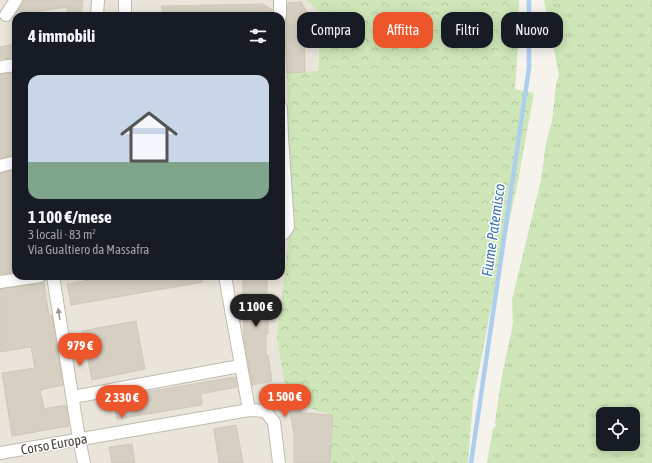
<!DOCTYPE html>
<html lang="it">
<meta charset="utf-8">
<style>
:root{--surface:#171b24;--page:#242831;--text:#f1f3f6;--muted:#9ea1a6;--line:#363941;--accent:#ed552b}
body{margin:0;font-family:"Asap Condensed",sans-serif;background:var(--page);color:var(--text);height:100vh;display:flex;flex-direction:column;font-size:15px;white-space:nowrap}
*{box-sizing:border-box;margin:0}
p{font-size:13px;color:var(--muted)}
.icon{flex:none;width:22px;height:22px;fill:none;stroke:currentColor;stroke-width:2;stroke-linecap:round;stroke-linejoin:round}
.map{position:relative;flex:1;overflow:hidden}
.sheet{position:absolute;left:12px;top:12px;width:273px;height:268px;display:flex;flex-direction:column;background:var(--surface);border-radius:12px;box-shadow:0 2px 10px #0003}
.sheet>*{flex:none}
.banner{position:absolute;left:297px;top:12px;width:295px;height:36px;display:flex;gap:8px}
.tools{position:absolute;left:596px;top:407px;display:grid;gap:8px}
.tools a{display:grid;place-items:center;width:44px;height:44px;border-radius:8px;background:var(--surface);box-shadow:0 2px 10px #0003;font-size:20px}
.price{position:absolute;translate:-50% -34px;padding:0 9px;border-radius:14px;background:var(--accent);color:#fff;font-size:13px;line-height:26px;filter:drop-shadow(0 1px 2px #0008)}
.price::after{content:'';position:absolute;left:50%;top:24px;width:12px;height:9px;margin-left:-6px;background:inherit;clip-path:polygon(0 0,100% 0,50% 100%)}
.price.selected{background:#222;color:#fff}
ul{padding:0;list-style:none}
li{display:grid;align-content:center;gap:8px;height:212px;padding:0 16px}
li+li{border-top:1px solid var(--line)}
li span{display:grid;place-items:center;height:124px;border-radius:12px;color:#555}
li>.icon{margin-inline-start:auto}
span .icon{width:72px;height:72px;fill:#fffc;stroke-width:1}
li b{font-size:17px}
h2{display:flex;justify-content:space-between;align-items:center;height:48px;padding:0 16px;font-size:17px}
.pill{padding:0 14px;border-radius:12px;background:var(--surface);box-shadow:0 2px 10px #0003;font-size:14px;line-height:36px}
.pill.selected{background:var(--accent);color:#fff}
.map>svg:first-child{display:block}
.residential{fill:#e9e5db;fill-rule:evenodd}
.grass{fill:url(#grass-tufts);fill-rule:evenodd}
.forest{fill:url(#forest-crowns)}
.lines{fill:none;stroke-linecap:round;stroke-linejoin:round}
.stream{stroke:#adcfed;stroke-width:4.5}
.building{fill:#d6d0c2;stroke:#d1c8b6}
.minor-casing{stroke:#c0bbaf;stroke-width:14}
.minor{stroke:#fff;stroke-width:12}
.oneway{fill:#9b9893}
.labels{text-anchor:middle;dominant-baseline:central;stroke-width:3;stroke-linejoin:round;paint-order:stroke}
.street-label{font-size:14px;fill:#49443a;stroke:#fff}
.water-label{font-size:15px;font-style:italic;fill:#3875b0;stroke:#fff}
</style>
<div class="map">
<svg width="652" height="463" viewBox="0 0 652 463">
<defs>
<pattern id="grass-tufts" width="24" height="20" patternUnits="userSpaceOnUse"><rect width="24" height="20" fill="#cee6b8"/><path d="M3 7l-1-3M5 7V3M7 7l1-3M15 17l-1-3M17 17v-4M19 17l1-3" fill="none" stroke="#b2c69f"/></pattern>
<pattern id="forest-crowns" width="20" height="18" patternUnits="userSpaceOnUse"><rect width="20" height="18" fill="#cee6b8"/><path d="M2 6a3 3 0 1 1 6 0M12 15a3 3 0 1 1 6 0" fill="none" stroke="#b2c69f"/></pattern>
</defs>
<rect width="100%" height="100%" fill="#f5f3ec"/>
<path class="residential" d="M0 0H306L320 13 317 72 287 73 333 415 330 463H0ZM16 16H281V276H16Z"/>
<path class="grass" d="M544 0H652V463H487L493 428 496 426 495 422 502 375 513 324 512 300 541 180 546 143 552 121 556 85 559 75ZM603 414H633V444H603Z"/>
<path class="forest" d="M306 0H519L518 46 515 89 534 93 518 181 497 277 473 401 468 463H330L333 415 288 402 277 337 291 221 287 73 318 71 320 13Z"/>
<g class="lines">
<path class="stream" d="M471 463 529 68V0"/>
</g>
<g class="building">
<path d="M23 0H83L81 16H68L67 7 25 13V16H16V18H13L22 4Z"/>
<path d="M301 2 308 14 310 32H304L305 72 287 73 284 22 287 16 288 3Z"/>
<path d="M263 4 272 10V16H162V6Z"/>
<path d="M16 44V58L0 59V47Z"/>
<path d="M16 73V155L0 158V74Z"/>
<path d="M16 170V272L0 274V173Z"/>
<path d="M112 276H202L203 282 71 305 67 284Z"/>
<path d="M242 276H267V292L265 293V315L268 314V334H266V355H268L272 381 252 385 244 338 243 284Z"/>
<path d="M44 283 49 316 52 315 63 385 40 390 44 409 66 405 69 426 12 436 2 373 35 368 31 347 0 352V289Z"/>
<path d="M136 321 145 369 92 380 82 331Z"/>
<path d="M235 377 237 387 201 394 202 405 117 419 115 407 118 406 117 397Z"/>
<path d="M288 402 301 403 302 413 333 415 330 463H294V433Z"/>
<path d="M236 425 243 463H219L214 429Z"/>
<path d="M132 444 135 463H112L109 447Z"/>
</g>
<g class="lines">
<defs>
<g id="minor">
<path d="M6 15 16 0"/>
<path d="M97 16 98 0"/>
<path d="M125 16V0"/>
<path d="M280 16V0"/>
<path d="M0 67 16 65"/>
<path d="M281 108 282 137 288 227 284 233 281 235"/>
<path d="M0 166 16 162"/>
<path d="M53 276 79 439 84 463"/>
<path d="M225 276 249 410"/>
<path d="M0 282 40 276"/>
<path d="M73 397 240 366"/>
<path d="M0 453 249 410 265 411 274 422 279 463"/>
</g>
</defs>
<use href="#minor" class="minor-casing"/>
<use href="#minor" class="minor"/>
</g>
<defs><path id="oneway-solid" d="M-6-.8H1V-3.2L6.5 0L1 3.2V.8H-6Z"/></defs>
<use class="oneway" href="#oneway-solid" transform="translate(59 314) rotate(-99)"/>
<g class="labels">
<g class="street-label">
<text transform="translate(54 444) rotate(-10)">Corso Europa</text>
</g>
<g class="water-label">
<text transform="translate(493 230) rotate(-82)">Fiume Patemisco</text>
</g>
</g>
</svg>
<div class="tools">
<a><svg class="icon" aria-label="locate" viewBox="0 0 24 24"><circle cx="12" cy="12" r="6"/><path d="M12 2v4M12 18v4M2 12h4M18 12h4"/></svg></a>
</div>
<b class="price selected" style="left:256px;top:328px">1 100 €</b>
<b class="price" style="left:80px;top:367px">979 €</b>
<b class="price" style="left:285px;top:418px">1 500 €</b>
<b class="price" style="left:122px;top:419px">2 330 €</b>
<div class="banner">
<a class="pill">Compra</a>
<a class="pill selected">Affitta</a>
<a class="pill">Filtri</a>
<a class="pill">Nuovo</a>
</div>
<section class="sheet">
<h2>4 immobili<svg class="icon" aria-label="filters" viewBox="0 0 24 24"><path d="M4 7h16M4 17h16"/><circle cx="9" cy="7" r="2"/><circle cx="15" cy="17" r="2"/></svg></h2>
<ul>
<li><span style="background:linear-gradient(#c9d6e8 70%,#7fa58c 0)"><svg class="icon" aria-label="home" viewBox="0 0 24 24"><path d="M3 11l9-7 9 7M6 9v11h12V9"/></svg></span><div><b>1 100 €/mese</b><p>3 locali · 83 m²</p><p>Via Gualtiero da Massafra</p></div></li>
</ul>
</section>
</div>
